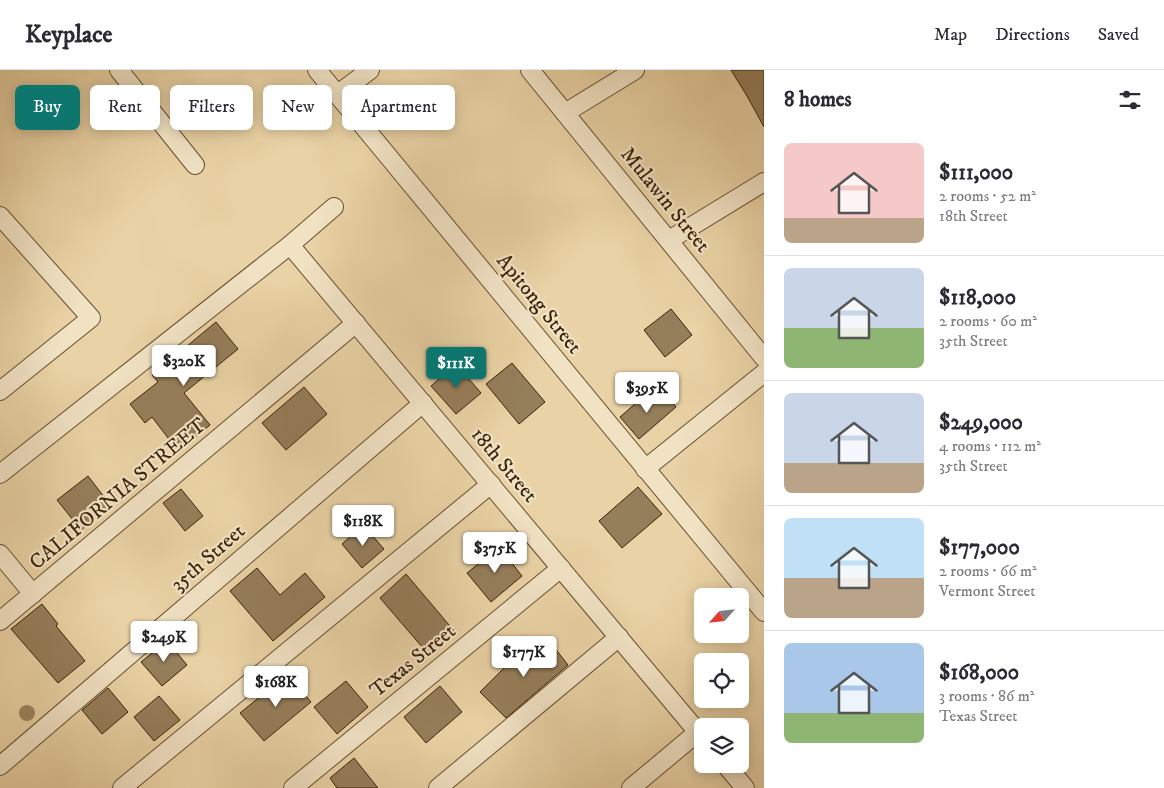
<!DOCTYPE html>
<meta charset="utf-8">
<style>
:root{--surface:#fff;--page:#f2f2f3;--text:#2b2b33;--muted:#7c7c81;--line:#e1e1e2;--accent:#0f766e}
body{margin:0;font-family:"IM FELL DW Pica",serif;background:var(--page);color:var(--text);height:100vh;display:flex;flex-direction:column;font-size:19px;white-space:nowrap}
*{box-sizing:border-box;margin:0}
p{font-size:16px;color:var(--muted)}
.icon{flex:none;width:28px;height:28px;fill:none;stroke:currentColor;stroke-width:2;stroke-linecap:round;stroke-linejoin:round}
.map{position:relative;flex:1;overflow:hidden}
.details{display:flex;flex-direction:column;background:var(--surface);width:400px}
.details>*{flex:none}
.banner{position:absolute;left:15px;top:15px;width:475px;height:45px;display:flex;gap:10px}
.needle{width:32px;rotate:243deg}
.fabs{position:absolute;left:694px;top:518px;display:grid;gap:10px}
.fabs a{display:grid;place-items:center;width:55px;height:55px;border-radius:8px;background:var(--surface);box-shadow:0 2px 12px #0003;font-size:25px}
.price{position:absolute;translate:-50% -42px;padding:0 11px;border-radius:5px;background:#fff;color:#222;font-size:16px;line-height:32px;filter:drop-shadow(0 1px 2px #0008)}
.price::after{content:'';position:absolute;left:50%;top:30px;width:15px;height:11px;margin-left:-8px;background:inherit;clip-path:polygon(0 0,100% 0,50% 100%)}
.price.on{background:var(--accent);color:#fff}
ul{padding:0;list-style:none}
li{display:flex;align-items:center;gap:15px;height:125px;padding:0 20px}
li+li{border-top:1px solid var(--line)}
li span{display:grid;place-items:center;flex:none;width:140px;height:100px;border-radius:8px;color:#555}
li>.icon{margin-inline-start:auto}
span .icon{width:60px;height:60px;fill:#fffc;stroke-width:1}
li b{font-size:21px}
h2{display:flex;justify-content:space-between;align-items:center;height:60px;padding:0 20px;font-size:21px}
.tag{padding:0 18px;border-radius:8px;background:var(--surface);box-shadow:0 2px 12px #0003;font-size:18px;line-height:45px}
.tag.on{background:var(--accent);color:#fff}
header{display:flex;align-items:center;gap:30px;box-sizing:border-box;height:70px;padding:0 25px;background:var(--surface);border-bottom:1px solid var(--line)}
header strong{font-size:24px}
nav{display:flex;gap:28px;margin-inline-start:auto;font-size:18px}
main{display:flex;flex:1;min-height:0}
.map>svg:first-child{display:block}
.building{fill:#957e5a;stroke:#3a2309}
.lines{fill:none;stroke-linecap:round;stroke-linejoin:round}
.minor-casing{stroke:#664f30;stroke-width:20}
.minor{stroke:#f1e2c4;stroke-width:18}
.tree{fill:#9d8661}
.labels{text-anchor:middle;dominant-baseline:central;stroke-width:4.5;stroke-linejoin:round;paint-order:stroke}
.street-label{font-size:21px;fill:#3a2309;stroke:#f1e2c4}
</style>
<header>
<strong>Keyplace</strong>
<nav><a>Map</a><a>Directions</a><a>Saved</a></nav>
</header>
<main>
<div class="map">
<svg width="764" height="718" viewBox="0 0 764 718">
<rect width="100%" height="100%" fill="#e9d2a5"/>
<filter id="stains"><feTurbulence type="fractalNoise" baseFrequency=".004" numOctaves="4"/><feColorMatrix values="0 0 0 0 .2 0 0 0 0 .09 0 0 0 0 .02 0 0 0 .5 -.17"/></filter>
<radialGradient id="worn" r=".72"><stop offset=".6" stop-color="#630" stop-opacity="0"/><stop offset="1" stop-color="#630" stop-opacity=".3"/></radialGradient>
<g class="building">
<path d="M731 0H764V57L747 26Z"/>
<path d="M671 239 692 265 665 287 644 260Z"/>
<path d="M216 252 238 279 184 323 210 355 178 381 152 347 145 353 130 334 158 312 152 305Z"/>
<path d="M512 293 545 332 519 354 486 314Z"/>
<path d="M456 294 481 323 456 344 431 316Z"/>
<path d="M304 317 327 344 286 380 262 353Z"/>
<path d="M663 322 676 337 639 369 620 347 643 327 649 334Z"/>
<path d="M88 406 111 436 81 460 57 430Z"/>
<path d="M638 417 662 444 622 478 599 451Z"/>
<path d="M181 419 203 446 185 461 163 433Z"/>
<path d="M363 455 384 479 362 498 342 474Z"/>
<path d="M499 477 522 506 491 532 467 503Z"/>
<path d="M257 498 280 525 305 503 325 527 273 571 230 521Z"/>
<path d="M406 504 455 562 429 585 380 528Z"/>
<path d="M42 534 58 554 56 556 85 591 58 613 11 559Z"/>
<path d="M546 567 568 595 506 648 480 622 506 596 508 598Z"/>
<path d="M167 571 187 595 162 616 141 592Z"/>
<path d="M288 604 311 632 264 671 240 643Z"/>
<path d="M346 611 368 637 337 664 314 637Z"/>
<path d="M440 616 462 642 426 673 404 647Z"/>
<path d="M108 618 128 642 102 664 82 640Z"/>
<path d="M159 626 180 650 154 671 134 647Z"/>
<path d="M354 688 378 718H337L330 708Z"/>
</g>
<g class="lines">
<defs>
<g id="minor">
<path d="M119 0 195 95"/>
<path d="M317 0 764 542"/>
<path d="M530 0 764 288"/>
<path d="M338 24 370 0"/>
<path d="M565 43 635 0"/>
<path d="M0 146 91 248 0 321"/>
<path d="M669 170 764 112"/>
<path d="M290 175 702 667"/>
<path d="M645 399 764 303"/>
<path d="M0 404 290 175 334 137"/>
<path d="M0 484 33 524"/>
<path d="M0 551 356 253"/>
<path d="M725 694 745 718"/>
<path d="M0 696 423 333"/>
<path d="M122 718 491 414"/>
<path d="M293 718 561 498"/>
<path d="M438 718 619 567"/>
<path d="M631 718 698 662"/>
</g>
</defs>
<use href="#minor" class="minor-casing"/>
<use href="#minor" class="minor"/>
</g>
<circle class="tree" cx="27" cy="643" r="8"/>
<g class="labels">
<g class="street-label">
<text transform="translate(665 130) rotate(51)">Mulawin Street</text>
<text transform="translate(539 234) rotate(51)">Apitong Street</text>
<text transform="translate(504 395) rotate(50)">18th Street</text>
<text transform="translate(118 424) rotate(-40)">CALIFORNIA STREET</text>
<text transform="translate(208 488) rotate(-41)">35th Street</text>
<text transform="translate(413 591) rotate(-39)">Texas Street</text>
</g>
</g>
<rect width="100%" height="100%" filter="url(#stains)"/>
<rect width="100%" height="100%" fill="url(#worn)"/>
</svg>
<div class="fabs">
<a><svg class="needle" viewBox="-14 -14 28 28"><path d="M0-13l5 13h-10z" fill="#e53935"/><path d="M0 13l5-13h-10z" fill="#7c7c81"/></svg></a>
<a><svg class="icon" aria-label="locate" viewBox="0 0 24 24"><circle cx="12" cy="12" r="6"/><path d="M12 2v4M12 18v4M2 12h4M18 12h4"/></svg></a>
<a><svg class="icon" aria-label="layers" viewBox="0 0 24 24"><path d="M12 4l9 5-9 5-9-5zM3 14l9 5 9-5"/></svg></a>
</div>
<b class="price" style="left:184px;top:317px">$320K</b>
<b class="price on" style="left:456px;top:319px">$111K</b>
<b class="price" style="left:647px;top:344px">$395K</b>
<b class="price" style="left:363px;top:477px">$118K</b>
<b class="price" style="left:495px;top:504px">$375K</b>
<b class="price" style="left:164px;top:593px">$249K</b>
<b class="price" style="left:524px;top:608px">$177K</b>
<b class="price" style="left:276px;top:638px">$168K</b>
<div class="banner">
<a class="tag on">Buy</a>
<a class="tag">Rent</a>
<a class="tag">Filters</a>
<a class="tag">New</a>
<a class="tag">Apartment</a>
</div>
</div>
<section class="details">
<h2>8 homes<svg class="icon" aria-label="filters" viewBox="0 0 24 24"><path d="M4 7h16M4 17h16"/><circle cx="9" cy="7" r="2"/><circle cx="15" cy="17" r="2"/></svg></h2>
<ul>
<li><span style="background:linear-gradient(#f6c9c9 75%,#b9a48a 0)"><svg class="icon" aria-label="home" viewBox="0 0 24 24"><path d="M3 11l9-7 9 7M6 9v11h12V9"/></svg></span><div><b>$111,000</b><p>2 rooms · 52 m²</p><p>18th Street</p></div></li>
<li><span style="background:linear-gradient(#c9d6e8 60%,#8fb573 0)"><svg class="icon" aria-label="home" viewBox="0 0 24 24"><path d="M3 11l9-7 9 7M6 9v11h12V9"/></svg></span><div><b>$118,000</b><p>2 rooms · 60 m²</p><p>35th Street</p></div></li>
<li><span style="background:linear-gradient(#c9d6e8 70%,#b9a48a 0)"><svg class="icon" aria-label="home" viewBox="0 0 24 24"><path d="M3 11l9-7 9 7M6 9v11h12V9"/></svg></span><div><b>$249,000</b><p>4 rooms · 112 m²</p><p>35th Street</p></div></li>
<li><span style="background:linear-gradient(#bfe0f5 60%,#b9a48a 0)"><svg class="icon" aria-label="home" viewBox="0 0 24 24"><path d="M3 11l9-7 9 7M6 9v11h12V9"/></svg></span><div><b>$177,000</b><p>2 rooms · 66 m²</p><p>Vermont Street</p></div></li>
<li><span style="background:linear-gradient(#a9c7e8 70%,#8fb573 0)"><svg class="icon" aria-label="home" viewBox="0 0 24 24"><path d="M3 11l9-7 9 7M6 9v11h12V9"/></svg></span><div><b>$168,000</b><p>3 rooms · 86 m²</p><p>Texas Street</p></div></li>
</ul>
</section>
</main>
